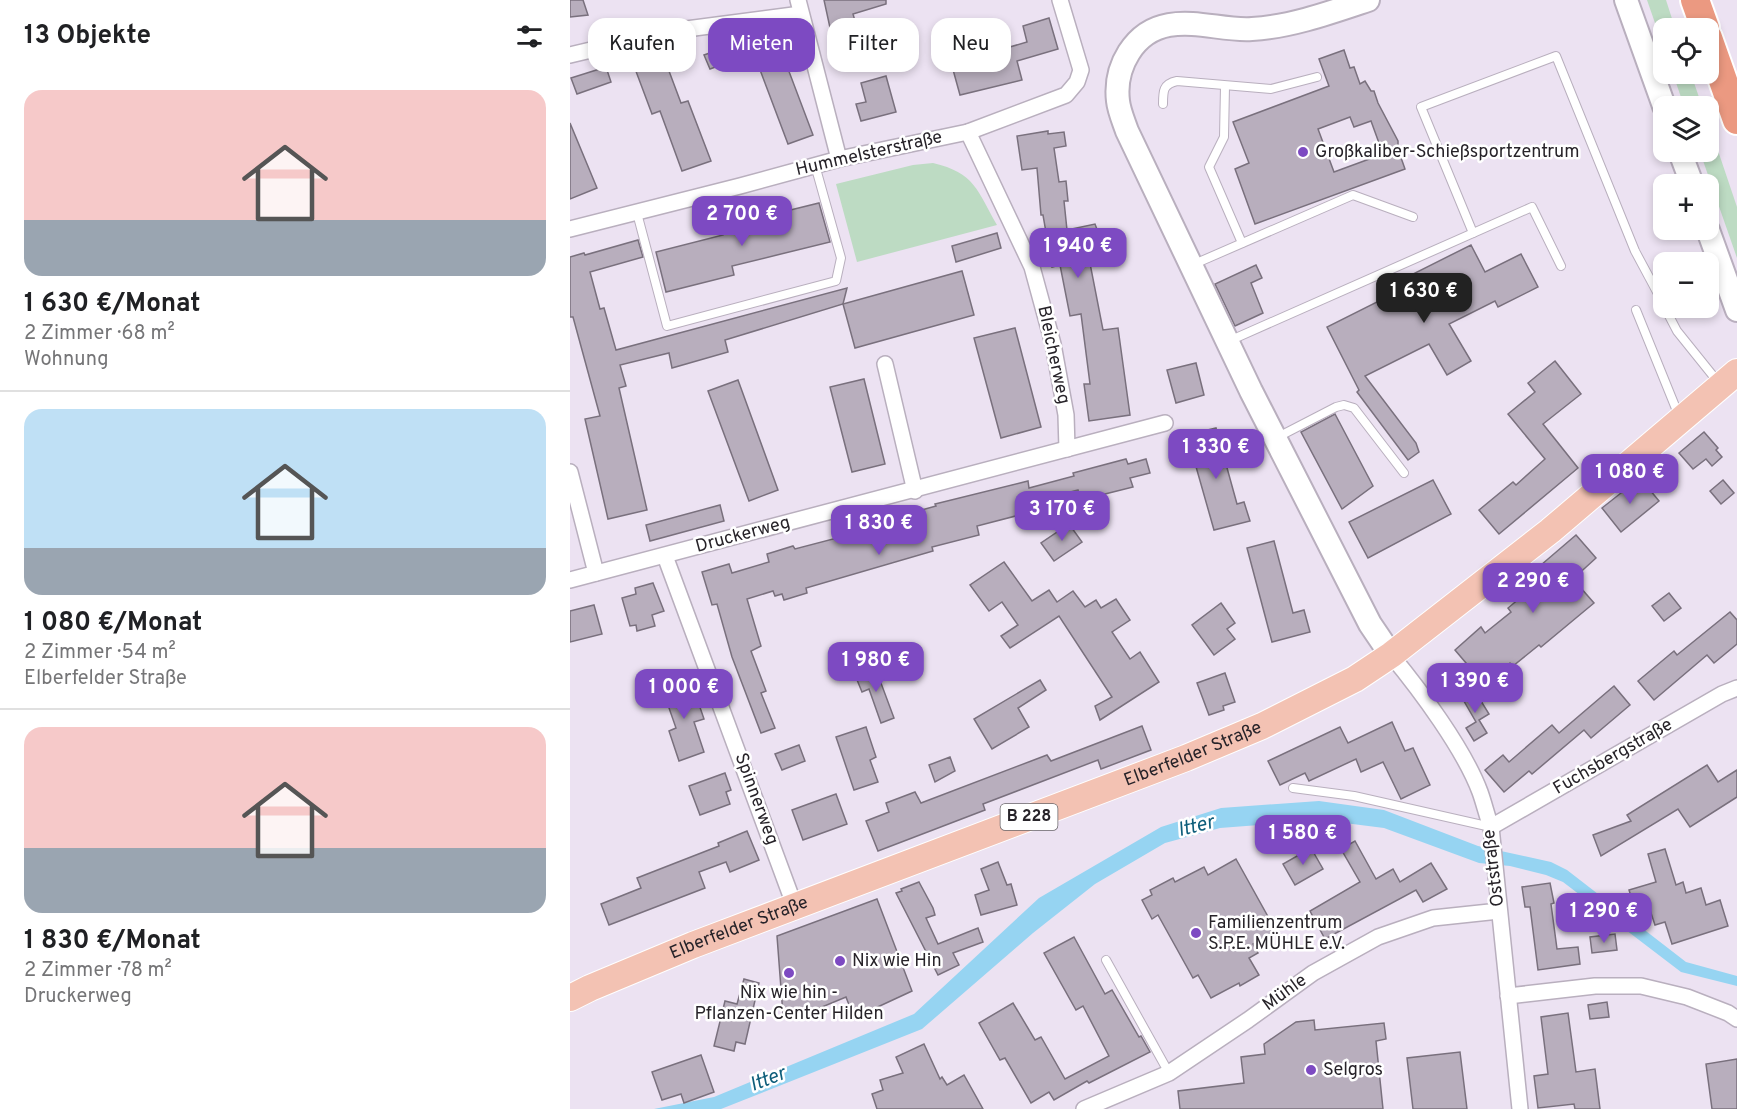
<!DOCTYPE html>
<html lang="de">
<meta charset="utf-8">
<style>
:root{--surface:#fff;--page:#f2f2f2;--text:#202124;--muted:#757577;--line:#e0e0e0;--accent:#7d4ac2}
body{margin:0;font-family:Overpass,sans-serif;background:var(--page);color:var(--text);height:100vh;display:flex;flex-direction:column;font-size:22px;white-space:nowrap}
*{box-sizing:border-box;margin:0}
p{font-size:20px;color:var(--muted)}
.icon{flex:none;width:33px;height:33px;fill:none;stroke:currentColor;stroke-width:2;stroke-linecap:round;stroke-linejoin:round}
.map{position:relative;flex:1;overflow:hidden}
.details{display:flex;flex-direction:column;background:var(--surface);width:570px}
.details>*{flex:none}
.hud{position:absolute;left:18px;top:18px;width:570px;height:54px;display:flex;gap:12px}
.tools{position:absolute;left:1083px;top:18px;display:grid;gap:12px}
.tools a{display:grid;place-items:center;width:66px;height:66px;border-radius:12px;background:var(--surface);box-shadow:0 3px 9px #0003;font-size:30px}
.price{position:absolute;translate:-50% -51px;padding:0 14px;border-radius:12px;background:var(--accent);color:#fff;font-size:20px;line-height:39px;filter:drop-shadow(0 2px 3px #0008)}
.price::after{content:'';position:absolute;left:50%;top:36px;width:18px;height:14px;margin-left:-9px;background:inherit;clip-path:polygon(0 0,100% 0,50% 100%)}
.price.on{background:#222;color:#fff}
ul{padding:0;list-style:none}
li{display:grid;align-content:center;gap:12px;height:318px;padding:0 24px}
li+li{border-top:2px solid var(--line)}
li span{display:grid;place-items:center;height:186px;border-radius:18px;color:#555}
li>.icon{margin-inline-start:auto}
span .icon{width:108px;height:108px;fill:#fffc;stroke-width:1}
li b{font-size:26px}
h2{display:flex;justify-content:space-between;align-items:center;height:72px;padding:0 24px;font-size:26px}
.tag{padding:0 21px;border-radius:18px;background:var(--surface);box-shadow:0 3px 9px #0003;font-size:21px;line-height:54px}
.tag.on{background:var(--accent);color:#fff}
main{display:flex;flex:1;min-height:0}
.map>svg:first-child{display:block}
.green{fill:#bddbc3}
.water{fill:#96d4f2}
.building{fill:#b8aebd;stroke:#79707d;stroke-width:1.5;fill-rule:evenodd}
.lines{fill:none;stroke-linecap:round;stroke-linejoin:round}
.service-casing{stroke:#b9afbe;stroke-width:10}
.minor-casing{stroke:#b9afbe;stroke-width:18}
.secondary-casing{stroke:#b9afbe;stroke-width:26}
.primary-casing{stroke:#fff;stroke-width:28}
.motorway-casing{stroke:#fff;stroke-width:32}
.service{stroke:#fff;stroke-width:8}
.minor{stroke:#fff;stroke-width:15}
.secondary{stroke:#fff;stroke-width:22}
.primary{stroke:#f3c2b3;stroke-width:26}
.motorway{stroke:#eb9981;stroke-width:28}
.poi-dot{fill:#7d4ac2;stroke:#fff;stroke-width:2}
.labels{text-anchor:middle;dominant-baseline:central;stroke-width:5;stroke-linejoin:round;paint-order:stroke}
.shield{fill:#fff;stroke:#686569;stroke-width:1.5}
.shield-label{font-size:16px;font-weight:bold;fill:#272329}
.poi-label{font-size:18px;fill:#272329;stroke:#fff;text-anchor:start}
.street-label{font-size:18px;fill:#272329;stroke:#fff}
.water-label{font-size:20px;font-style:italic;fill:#0d5d7a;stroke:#fff}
</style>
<main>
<section class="details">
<h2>13 Objekte<svg class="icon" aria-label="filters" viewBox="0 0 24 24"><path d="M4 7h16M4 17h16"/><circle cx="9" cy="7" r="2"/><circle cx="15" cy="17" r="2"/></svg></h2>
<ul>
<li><span style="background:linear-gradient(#f6c9c9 70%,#9aa5b1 0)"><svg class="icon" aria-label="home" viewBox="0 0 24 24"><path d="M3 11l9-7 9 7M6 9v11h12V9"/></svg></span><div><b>1 630 €/Monat</b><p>2 Zimmer · 68 m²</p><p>Wohnung</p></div></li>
<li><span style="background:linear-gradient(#bfe0f5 75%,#9aa5b1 0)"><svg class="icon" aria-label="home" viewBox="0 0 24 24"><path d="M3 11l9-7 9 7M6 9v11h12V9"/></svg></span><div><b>1 080 €/Monat</b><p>2 Zimmer · 54 m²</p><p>Elberfelder Straße</p></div></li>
<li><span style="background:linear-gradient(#f6c9c9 65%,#9aa5b1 0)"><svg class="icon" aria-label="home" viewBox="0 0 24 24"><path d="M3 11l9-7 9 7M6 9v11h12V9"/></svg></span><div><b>1 830 €/Monat</b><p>2 Zimmer · 78 m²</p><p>Druckerweg</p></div></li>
</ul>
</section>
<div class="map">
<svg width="1167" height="1109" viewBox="0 0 1167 1109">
<rect width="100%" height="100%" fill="#ece2f2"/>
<g class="green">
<path d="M1077 0H1096L1105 28H1094L1093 46Z"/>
<path d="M1103 74H1121L1132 106H1114Z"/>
<path d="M1139 124 1167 207V258L1130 152H1138Z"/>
<path d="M363 163C405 173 407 190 427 225L287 262 266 184 343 165Z"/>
</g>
<path class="water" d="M749 801 814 810 908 846 981 862 997 870 1116 962 1167 976V986L1111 972 993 882 976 875 940 866 909 863 814 828 751 820 650 828 595 843 525 884 463 933 352 1029 151 1109H84L144 1097 344 1014 469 898 591 827 651 808Z"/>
<g class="building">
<path d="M0 0H13L18 15 0 17Z"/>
<path d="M254 0H316V4L283 14 294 53 267 60Z"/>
<path d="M479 18 488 49 447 61 452 80 390 95 382 66 420 56 419 53 457 42 453 26Z"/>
<path d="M165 44 170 58 140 69 134 55Z"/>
<path d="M209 45 243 135 218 144 184 54Z"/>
<path d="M774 50 780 68 784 67 790 84 795 81 801 91H804L808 103 828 141V149L835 169 685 224 665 169 679 163 663 122 759 86 749 59ZM780 117 784 127 801 121 813 154 764 172 748 129Z"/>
<path d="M93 55 111 103 118 101 141 161 112 171 90 111 82 114 64 66Z"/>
<path d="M36 67 41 82 7 94 1 78Z"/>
<path d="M316 76 326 112 291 121 286 104 296 102 291 83Z"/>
<path d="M0 123 27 188 0 199Z"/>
<path d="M478 131V134L494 132 496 146 484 148 489 182 496 181 498 201H494L497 230 525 224 531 240 517 248 533 330 548 328 560 415 519 421 514 384H520L511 314 500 316 490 265 482 267 473 215H471L467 168 452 170 447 136Z"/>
<path d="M249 203 260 242 162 266 164 275 96 292 86 252 153 235 151 227Z"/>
<path d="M427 233 431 248 386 262 382 246Z"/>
<path d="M68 240 73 257 20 272 30 309 34 308 46 350 277 288 273 304 155 340 158 352 102 368 99 353 50 365 56 386 49 388 77 510 38 519 15 419 30 416 3 317H0V257L14 253 15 255Z"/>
<path d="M901 245 915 272 951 254 968 287 928 307 925 301 879 324 901 361 877 375 859 344 795 376 846 443 849 452 838 460 787 392 789 390 757 327 845 283 841 275Z"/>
<path d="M686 265 692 278 681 283 693 313 665 326 645 284Z"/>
<path d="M392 271 404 315 285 348 273 304Z"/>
<path d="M445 328 471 427 431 438 404 338Z"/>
<path d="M985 361 1011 394 973 424 1008 468 929 534 909 510 943 482 946 485 975 459 938 414 965 392 958 383Z"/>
<path d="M626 363 634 395 606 403 597 370Z"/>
<path d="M294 379 315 464 282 472 260 387Z"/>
<path d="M168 380 208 490 179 501 138 391Z"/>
<path d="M765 414 803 486 772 509 731 432Z"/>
<path d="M646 428 667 504 674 502 680 521 644 530 617 435Z"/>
<path d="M1134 432 1148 448 1146 450 1152 457 1142 466 1136 459 1123 469 1109 453Z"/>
<path d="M556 459 558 464 576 459 580 473 560 478 563 487 511 500 508 490 463 502 465 511 407 526 409 535 362 547 363 551 236 588 237 593 214 600 212 594 205 596 203 591 177 599 191 646 181 651 196 691 191 693 205 728 191 733 162 657 147 604 142 605 132 572 159 564 162 573 199 562 197 554 223 546 225 549 313 526 312 521 366 506 365 504 458 481 459 488 504 476 503 473Z"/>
<path d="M1070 478 1089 501 1051 532 1032 508Z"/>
<path d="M863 480 881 514 798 558 779 522Z"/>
<path d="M1153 480 1164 493 1151 504 1140 491Z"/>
<path d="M150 505 154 521 80 541 76 525Z"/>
<path d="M499 524 512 542 484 561 471 543Z"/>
<path d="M1006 535 1026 558 1003 579 1024 603 971 647 969 645 943 666 940 663 924 676 902 670 885 650 911 627 915 633 941 612 938 608 979 574 971 565Z"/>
<path d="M704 541 723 613 734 610 740 632 702 642 677 548Z"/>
<path d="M434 562 462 601 479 590 487 602 503 591 515 607 526 600 531 608 546 599 560 620 542 632 560 659 570 652 589 682 530 720 525 706 542 697 489 616 440 648 431 636 448 625 432 602 419 611 400 585Z"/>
<path d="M83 583 94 611 82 615 85 626 67 631 66 625 60 626 52 598 66 594 65 588Z"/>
<path d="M1099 593 1111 608 1094 621 1082 606Z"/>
<path d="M651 603 665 623 657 629 665 639 644 655 622 625Z"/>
<path d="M24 605 32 634 0 642V611Z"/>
<path d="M1160 612 1167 620V644L1144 663 1137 655 1084 700 1068 681 1104 651 1107 655Z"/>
<path d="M305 667 324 718 311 723 299 689 292 692 285 675Z"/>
<path d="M655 673 665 702 653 706 654 710 639 715 627 683Z"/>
<path d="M470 680 476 690 448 708 459 727 422 749 404 719Z"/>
<path d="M90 682 101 686 107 684 114 691 123 687 134 719 124 722 134 752 109 761 99 731 106 728Z"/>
<path d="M1044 686 1060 705 1021 738 1014 730 962 774 959 771 934 792 915 770 933 755 939 762 982 725 989 733Z"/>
<path d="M903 688 919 714 909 720 917 733 904 741 896 728 906 722 891 696Z"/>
<path d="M822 722 835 751 843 748 860 785 831 799 813 762 791 772 786 759 739 781 735 773 710 785 698 761 770 727 778 743Z"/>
<path d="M572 726 581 750 531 769 528 760 413 804 415 810 308 851 296 821 319 812 316 803 345 792 351 803 477 755 481 761Z"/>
<path d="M296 727 306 757 300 760 308 782 284 790 266 737Z"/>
<path d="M229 745 235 761 212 770 205 754Z"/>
<path d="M380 757 385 771 365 782 359 765Z"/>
<path d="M1137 765 1148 782 1167 770V797L1120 827 1108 809 1031 856 1023 835 1061 821 1057 815Z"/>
<path d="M155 773 161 790 156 792 160 804 130 815 119 786Z"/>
<path d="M266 794 277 824 233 840 222 810Z"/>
<path d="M177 831 189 860 160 872 156 862 129 872 135 888 39 925 31 904 71 888 67 878 149 846 148 843Z"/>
<path d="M785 841 806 879 823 869 830 882 861 863 877 889 853 902 846 890 755 939 740 911 790 882 771 849Z"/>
<path d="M741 848 753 869 725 885 713 864Z"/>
<path d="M1095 849 1106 885 1113 882 1116 893 1131 888 1136 905 1150 900 1158 926 1102 944 1095 922 1085 925 1077 901 1064 905 1059 890 1086 882 1078 854Z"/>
<path d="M666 859 706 931 683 944 688 953 679 958 689 975 670 986 669 983 641 998 628 975 623 978 588 915 582 919 572 900 582 895 580 890 603 878 605 882 634 867 638 875Z"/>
<path d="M428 862 437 885 441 884 447 905 411 915 405 895 419 890 411 869Z"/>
<path d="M349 882 363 908 365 915 356 918 368 944 408 928 413 942 383 953 389 965 368 975 326 893 332 891 331 889Z"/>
<path d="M980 883 984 903 981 904 987 949 1008 947 1010 964 968 970 960 907H955L952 887Z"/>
<path d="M307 899 342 991 284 1018 276 997 240 1012 213 1015 207 936Z"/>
<path d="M1045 934 1047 950 1022 953 1020 937Z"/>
<path d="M504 937 535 994 542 990 569 1037 571 1036 580 1052 519 1083 517 1081 484 1100 479 1092 461 1103 435 1058 430 1060 409 1023 443 1003 465 1040 471 1037 495 1079 539 1056 513 1006 506 1010 474 953Z"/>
<path d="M174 979 189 983 175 1044 166 1042 164 1051 144 1046 155 1001 167 1004Z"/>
<path d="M1037 1002 1039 1017 1020 1019 1018 1005Z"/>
<path d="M998 1013 1006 1072 1025 1069 1030 1109H1005L1004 1104 968 1108 964 1076 978 1074 971 1017Z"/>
<path d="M744 1020 745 1030 814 1023 816 1039 806 1041 813 1109H610L608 1091 674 1083 671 1057 695 1054 694 1044 726 1022Z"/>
<path d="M354 1044 370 1079 372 1077 377 1085 394 1075 413 1109H307L302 1094 313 1090 310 1080 333 1073 326 1057Z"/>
<path d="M890 1052 897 1109H843L837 1058Z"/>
<path d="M131 1055 144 1092 114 1103 111 1094 92 1100 82 1072Z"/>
<path d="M1167 1059V1109H1142L1136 1064Z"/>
</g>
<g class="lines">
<defs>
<g id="service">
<path d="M655 86 654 137 639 167 672 243"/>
<path d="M593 104C593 91 593 84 607 81L701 89 747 77"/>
<path d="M67 213 97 326 266 281 271 258 245 165"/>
<path d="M903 233 851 107 986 56 1065 251 1094 305"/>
<path d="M622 265 783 195 843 217"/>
<path d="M1095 308 1107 331 1148 382"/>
<path d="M1066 310 1109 416"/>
<path d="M659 341 962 207 991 266"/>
<path d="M706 438 766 407 774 405 784 408 834 473"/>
<path d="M723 788 784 796 921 827"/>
<path d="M536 960 599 1073"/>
</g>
<g id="minor">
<path d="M228 0 269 159"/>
<path d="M0 55 101 31 231 14"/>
<path d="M398 132 462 267 483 344 496 415 497 449"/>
<path d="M0 229 170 186 269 159 398 132 496 95 507 82 511 70 490 0"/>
<path d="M315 364 345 491"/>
<path d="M0 472 26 573"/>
<path d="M95 556 225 907"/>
<path d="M0 580 595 423"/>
<path d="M821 655C850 690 894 749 910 792 914 803 917 816 921 827L950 1109"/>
<path d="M921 827 1152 694 1167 688"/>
<path d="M938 996 1025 986H1071L1117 997 1158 1013 1167 1019"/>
<path d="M514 1109 599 1073 678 1020 743 973 808 937 863 918 929 911"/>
</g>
<g id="secondary">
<path d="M798 0C762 12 720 27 682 29 655 31 627 20 599 25 564 31 544 67 548 101 549 111 554 122 557 131L681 391 800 624 821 655"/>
<path d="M1056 0 1094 106"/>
<path d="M1110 152 1122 184"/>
<path d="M1138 230 1167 310"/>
</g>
<g id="primary">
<path id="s1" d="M0 998 20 988 123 945 616 758 692 726 785 679 821 655 980 531 1167 372"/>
</g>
<g id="motorway">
<path d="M1125 0 1135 28"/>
<path d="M1138 38 1167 120"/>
</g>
</defs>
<use href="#service" class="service-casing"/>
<use href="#minor" class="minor-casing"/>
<use href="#secondary" class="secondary-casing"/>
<use href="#primary" class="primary-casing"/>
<use href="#motorway" class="motorway-casing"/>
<use href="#service" class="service"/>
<use href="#minor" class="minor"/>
<use href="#secondary" class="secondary"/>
<use href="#primary" class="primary"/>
<use href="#motorway" class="motorway"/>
</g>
<g class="poi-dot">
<circle cx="733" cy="152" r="6"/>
<circle cx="626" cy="933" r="6"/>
<circle cx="270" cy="961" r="6"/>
<circle cx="219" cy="973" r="6"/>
<circle cx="741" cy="1070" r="6"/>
</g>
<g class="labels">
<rect class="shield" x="430.5" y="804" width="57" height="26" rx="4.5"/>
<g class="shield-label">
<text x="459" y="817">B 228</text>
</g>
<g class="poi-label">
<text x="745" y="152">Großkaliber-Schießsportzentrum</text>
<text x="638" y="923">Familienzentrum<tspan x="638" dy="21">S.P.E. MÜHLE e.V.</tspan></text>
<text x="282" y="961">Nix wie Hin</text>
<text x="219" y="993" text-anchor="middle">Nix wie hin -<tspan x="219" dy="21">Pflanzen-Center Hilden</tspan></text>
<text x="753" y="1070">Selgros</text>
</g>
<g class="street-label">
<text transform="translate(299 154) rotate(-13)">Hummelsterstraße</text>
<text transform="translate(483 355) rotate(78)">Bleicherweg</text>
<text transform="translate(173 535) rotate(-15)">Druckerweg</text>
<text stroke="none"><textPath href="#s1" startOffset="669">Elberfelder Straße</textPath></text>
<text transform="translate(1043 757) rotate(-30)">Fuchsbergstraße</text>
<text transform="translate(186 799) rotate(70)">Spinnerweg</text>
<text transform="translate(924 868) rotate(-97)">Oststraße</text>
<text stroke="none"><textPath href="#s1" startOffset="183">Elberfelder Straße</textPath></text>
<text transform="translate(715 993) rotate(-36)">Mühle</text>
</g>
<g class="water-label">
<text transform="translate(626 827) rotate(-14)">Itter</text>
<text transform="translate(198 1080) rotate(-21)">Itter</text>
</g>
</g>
</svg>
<div class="tools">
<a><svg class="icon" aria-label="locate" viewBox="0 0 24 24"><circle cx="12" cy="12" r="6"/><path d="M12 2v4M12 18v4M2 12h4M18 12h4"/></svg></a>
<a><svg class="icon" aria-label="layers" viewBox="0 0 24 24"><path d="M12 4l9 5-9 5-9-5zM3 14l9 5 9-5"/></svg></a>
<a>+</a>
<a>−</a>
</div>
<b class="price" style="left:172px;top:247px">2 700 €</b>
<b class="price" style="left:508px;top:279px">1 940 €</b>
<b class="price on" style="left:854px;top:324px">1 630 €</b>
<b class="price" style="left:646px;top:480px">1 330 €</b>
<b class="price" style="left:1060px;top:505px">1 080 €</b>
<b class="price" style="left:492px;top:542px">3 170 €</b>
<b class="price" style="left:309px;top:556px">1 830 €</b>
<b class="price" style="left:963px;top:614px">2 290 €</b>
<b class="price" style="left:306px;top:693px">1 980 €</b>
<b class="price" style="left:905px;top:714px">1 390 €</b>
<b class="price" style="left:114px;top:720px">1 000 €</b>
<b class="price" style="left:733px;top:866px">1 580 €</b>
<b class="price" style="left:1034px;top:944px">1 290 €</b>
<div class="hud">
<a class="tag">Kaufen</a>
<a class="tag on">Mieten</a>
<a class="tag">Filter</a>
<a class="tag">Neu</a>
</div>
</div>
</main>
